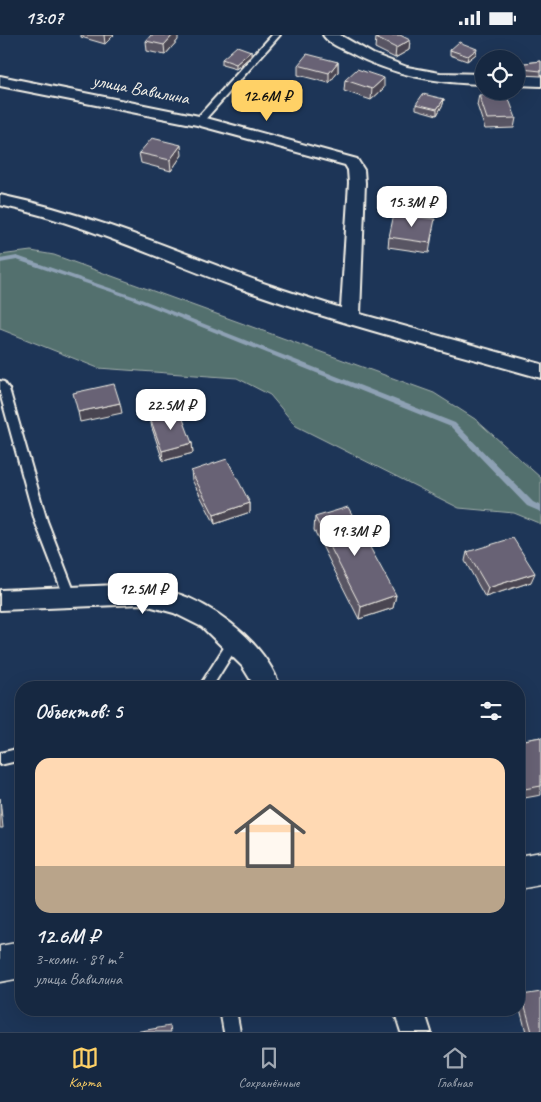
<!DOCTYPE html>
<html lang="ru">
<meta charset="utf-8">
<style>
:root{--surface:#162841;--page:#1f3048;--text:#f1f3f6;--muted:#9ea6b1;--line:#35445a;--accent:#ffd166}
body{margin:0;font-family:Caveat,sans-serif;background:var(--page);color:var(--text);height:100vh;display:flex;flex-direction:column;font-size:19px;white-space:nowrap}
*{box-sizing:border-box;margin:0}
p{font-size:16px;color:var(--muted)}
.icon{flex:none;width:28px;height:28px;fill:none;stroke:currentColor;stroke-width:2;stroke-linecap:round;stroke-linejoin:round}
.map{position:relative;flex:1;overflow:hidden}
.sheet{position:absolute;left:15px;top:646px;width:510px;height:335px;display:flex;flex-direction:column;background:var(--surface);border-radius:20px;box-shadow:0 5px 20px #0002,0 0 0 1px var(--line)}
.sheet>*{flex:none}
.controls{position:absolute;left:475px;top:15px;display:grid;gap:10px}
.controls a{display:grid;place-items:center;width:50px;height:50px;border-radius:50%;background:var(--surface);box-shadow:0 5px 20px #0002,0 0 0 1px var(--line);font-size:25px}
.price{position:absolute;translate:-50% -42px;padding:0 11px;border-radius:10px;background:#fff;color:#222;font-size:16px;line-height:32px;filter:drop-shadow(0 1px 2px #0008)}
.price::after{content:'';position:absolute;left:50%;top:30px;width:15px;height:11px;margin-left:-8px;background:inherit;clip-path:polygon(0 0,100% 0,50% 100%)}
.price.selected{background:var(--accent);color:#111}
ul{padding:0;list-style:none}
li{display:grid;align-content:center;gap:10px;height:265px;padding:0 20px}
li span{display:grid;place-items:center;height:155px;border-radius:15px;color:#555}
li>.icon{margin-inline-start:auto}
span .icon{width:90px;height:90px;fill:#fffc;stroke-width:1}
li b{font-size:21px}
h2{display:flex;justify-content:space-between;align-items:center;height:60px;padding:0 20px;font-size:21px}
.status{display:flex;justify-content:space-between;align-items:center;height:35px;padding:0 25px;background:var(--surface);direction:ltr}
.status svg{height:14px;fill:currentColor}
.tabs{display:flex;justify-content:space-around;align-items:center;height:70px;border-top:1px solid var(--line);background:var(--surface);font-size:14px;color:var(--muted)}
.tabs a{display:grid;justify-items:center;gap:2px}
.tabs .selected{color:var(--accent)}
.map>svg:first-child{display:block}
.green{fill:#53706e;stroke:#a4b0ab}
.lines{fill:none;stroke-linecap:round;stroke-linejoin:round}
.stream{fill:#8ea1b4;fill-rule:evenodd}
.service-casing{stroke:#f4f1e8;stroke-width:4}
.minor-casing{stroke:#f4f1e8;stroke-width:4}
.secondary-casing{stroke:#f4f1e8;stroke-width:3}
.service{fill:#1d3557;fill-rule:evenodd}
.minor{fill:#1d3557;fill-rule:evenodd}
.secondary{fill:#1d3557;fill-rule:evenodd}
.wall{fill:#595464;stroke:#f4f1e8}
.shaded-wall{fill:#484551;stroke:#f4f1e8}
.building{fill:#676274;stroke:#f4f1e8}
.labels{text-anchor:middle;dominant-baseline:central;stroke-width:4;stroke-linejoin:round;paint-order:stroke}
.far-street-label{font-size:18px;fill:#f4f1e8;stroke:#1d3557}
</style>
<div class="status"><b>13:07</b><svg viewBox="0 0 49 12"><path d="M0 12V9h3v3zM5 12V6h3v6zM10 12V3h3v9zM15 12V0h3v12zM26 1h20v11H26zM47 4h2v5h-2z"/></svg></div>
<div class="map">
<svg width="541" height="997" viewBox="0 0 541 997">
<rect width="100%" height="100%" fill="#1d3557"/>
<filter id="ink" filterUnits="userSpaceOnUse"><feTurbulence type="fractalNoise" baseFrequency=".02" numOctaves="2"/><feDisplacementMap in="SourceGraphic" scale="10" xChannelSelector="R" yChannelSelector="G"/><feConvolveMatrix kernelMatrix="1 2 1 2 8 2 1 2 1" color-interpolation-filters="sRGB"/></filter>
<g filter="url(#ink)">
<path class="green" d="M31 216 54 220 434 358 475 384 541 443V489L514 478 459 473 296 391 270 360 237 343 98 333 0 294V220Z"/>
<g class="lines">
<path class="stream" d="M17 221 136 262 455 388 533 467 541 471V477L527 471 451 392 132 264 17 225 0 228V224Z"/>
<defs>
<g id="service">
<path d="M272 0H280L202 88H196V84Z"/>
<path d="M0 346 4 347 9 354 47 486 76 561 74 565 70 566 66 565 64 561 35 486 0 358Z"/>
<path d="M234 602 238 603 240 607 212 652H199L230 603Z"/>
<path d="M21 713V725L0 730V718Z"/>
<path d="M220 975H236L240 997H224Z"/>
</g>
<g id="minor">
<path d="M323 0H340L373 19 407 32 440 38 484 39V49C435 48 392 40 349 17 340 13 328 8 323 0Z"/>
<path d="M516 40 541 41V51L516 50Z"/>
<path d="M0 41 199 81 357 124 364 135 365 148 360 279 541 329V343C439 314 336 288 236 252 156 223 84 188 0 170V160C86 178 165 211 247 242 278 254 310 263 341 273L349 148 348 135 345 130 197 90 0 51Z"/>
<path d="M141 549C157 553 174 557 189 563 227 580 267 613 280 652H255L242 631 202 592 174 578 141 569 0 575V555Z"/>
<path d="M394 975H424L431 997H401Z"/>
</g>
<g id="secondary">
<path d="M541 817V851L519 855V821Z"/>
<path d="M21 907V943L0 947V911Z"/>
</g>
</defs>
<use href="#service" class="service-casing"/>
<use href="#minor" class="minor-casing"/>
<use href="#secondary" class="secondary-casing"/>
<use href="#service" class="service"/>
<use href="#minor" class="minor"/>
<use href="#secondary" class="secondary"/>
</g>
<g class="wall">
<path d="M81 0H114L105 9 81 2Z"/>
<path d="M376 3 410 5 409 15 395 23 375 13Z"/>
<path d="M178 5 165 20 147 16 146 6Z"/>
<path d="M450 15 476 19 467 26 450 20Z"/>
<path d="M251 16V21L236 34 222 30V24Z"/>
<path d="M541 26V41L521 40 517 34 518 29Z"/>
<path d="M338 27V37L329 48 298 40V30Z"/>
<path d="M345 45 384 53 371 65 344 56Z"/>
<path d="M479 60 516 83 514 93 485 94 477 70Z"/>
<path d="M444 64 443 69 437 80 416 74V69Z"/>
<path d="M139 118 182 120 171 136 141 128Z"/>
<path d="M433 194 429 218 388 212 389 202Z"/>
<path d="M150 383 192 408 193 418 163 426 152 393Z"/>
<path d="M191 436 250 468V477L215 489 192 445Z"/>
<path d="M315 482 396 560 393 573 359 584 314 495Z"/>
<path d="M467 517 531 547 485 562 465 526Z"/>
<path d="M541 702V760L519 764V706Z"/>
<path d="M522 960 541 997H526L519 970V963Z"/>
</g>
<g class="shaded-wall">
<path d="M104 0H114L105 9Z"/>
<path d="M173 0H178V5L165 20 164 10Z"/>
<path d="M410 5 409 15 395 23 396 13Z"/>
<path d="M477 14 476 19 467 26 468 21Z"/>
<path d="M251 16V21L236 34V29Z"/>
<path d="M338 27V37L329 48V38Z"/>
<path d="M384 43V53L371 65 372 54Z"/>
<path d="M444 64 443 69 437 80V74Z"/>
<path d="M181 110 182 120 171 136 170 125Z"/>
<path d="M120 368 122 378 80 387 78 377Z"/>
<path d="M192 408 193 418 163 426 162 416Z"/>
<path d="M250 468V477L215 489 214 480Z"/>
<path d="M535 538 531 547 485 562 488 553Z"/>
<path d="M396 560 393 573 359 584 361 572Z"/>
<path d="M0 763 3 793H0Z"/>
</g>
<g class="building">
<path d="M151 0H173L164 10 146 6Z"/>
<path d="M381 0H400L410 5 396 13 376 3Z"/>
<path d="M459 7 477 14 468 21 450 15Z"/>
<path d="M237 11 251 16 236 29 222 24Z"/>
<path d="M307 19 338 27 329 38 298 30Z"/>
<path d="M541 26V36L522 34 518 29Z"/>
<path d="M357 34 384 43 372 54 345 45Z"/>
<path d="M423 59 444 64 437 74 416 69Z"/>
<path d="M507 59 516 83 487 84 479 60Z"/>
<path d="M152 103 181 110 170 125 139 118Z"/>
<path d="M394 179 435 184 430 208 389 202Z"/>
<path d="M114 349 120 368 78 377 73 358Z"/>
<path d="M180 376 192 408 162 416 150 383Z"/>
<path d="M227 424 250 468 214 480 191 436Z"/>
<path d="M348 472 396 560 361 572 315 482Z"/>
<path d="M513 503 535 538 488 553 467 517Z"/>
<path d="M541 702V751L519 755V706Z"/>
<path d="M541 957V997H532L522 960Z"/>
<path d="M170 991 171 997H135Z"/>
</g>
</g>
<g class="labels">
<g class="far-street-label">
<text transform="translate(141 54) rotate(11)">улица Вавилина</text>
</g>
</g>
</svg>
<div class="controls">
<a><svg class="icon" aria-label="locate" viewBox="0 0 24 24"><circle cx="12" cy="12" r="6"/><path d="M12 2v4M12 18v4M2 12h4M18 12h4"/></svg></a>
</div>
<b class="price selected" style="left:267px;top:87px">12.6M ₽</b>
<b class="price" style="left:412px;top:193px">15.3M ₽</b>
<b class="price" style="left:171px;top:396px">22.5M ₽</b>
<b class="price" style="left:355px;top:522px">19.3M ₽</b>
<b class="price" style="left:143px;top:580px">12.5M ₽</b>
<section class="sheet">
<h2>Объектов: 5<svg class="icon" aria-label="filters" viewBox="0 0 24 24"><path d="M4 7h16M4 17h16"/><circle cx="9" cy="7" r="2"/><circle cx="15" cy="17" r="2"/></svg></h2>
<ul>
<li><span style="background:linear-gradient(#ffd9b3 70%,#b9a48a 0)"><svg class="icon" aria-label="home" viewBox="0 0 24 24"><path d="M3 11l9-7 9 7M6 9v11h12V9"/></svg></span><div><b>12.6M ₽</b><p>3-комн. · 89 m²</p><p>улица Вавилина</p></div></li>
</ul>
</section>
</div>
<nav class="tabs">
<a class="selected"><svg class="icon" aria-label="map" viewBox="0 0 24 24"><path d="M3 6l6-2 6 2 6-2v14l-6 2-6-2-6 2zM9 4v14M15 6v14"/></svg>Карта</a>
<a><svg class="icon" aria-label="saved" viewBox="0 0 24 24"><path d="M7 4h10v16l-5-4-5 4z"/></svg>Сохранённые</a>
<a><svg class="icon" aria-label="home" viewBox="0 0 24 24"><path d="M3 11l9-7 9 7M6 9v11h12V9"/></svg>Главная</a>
</nav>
